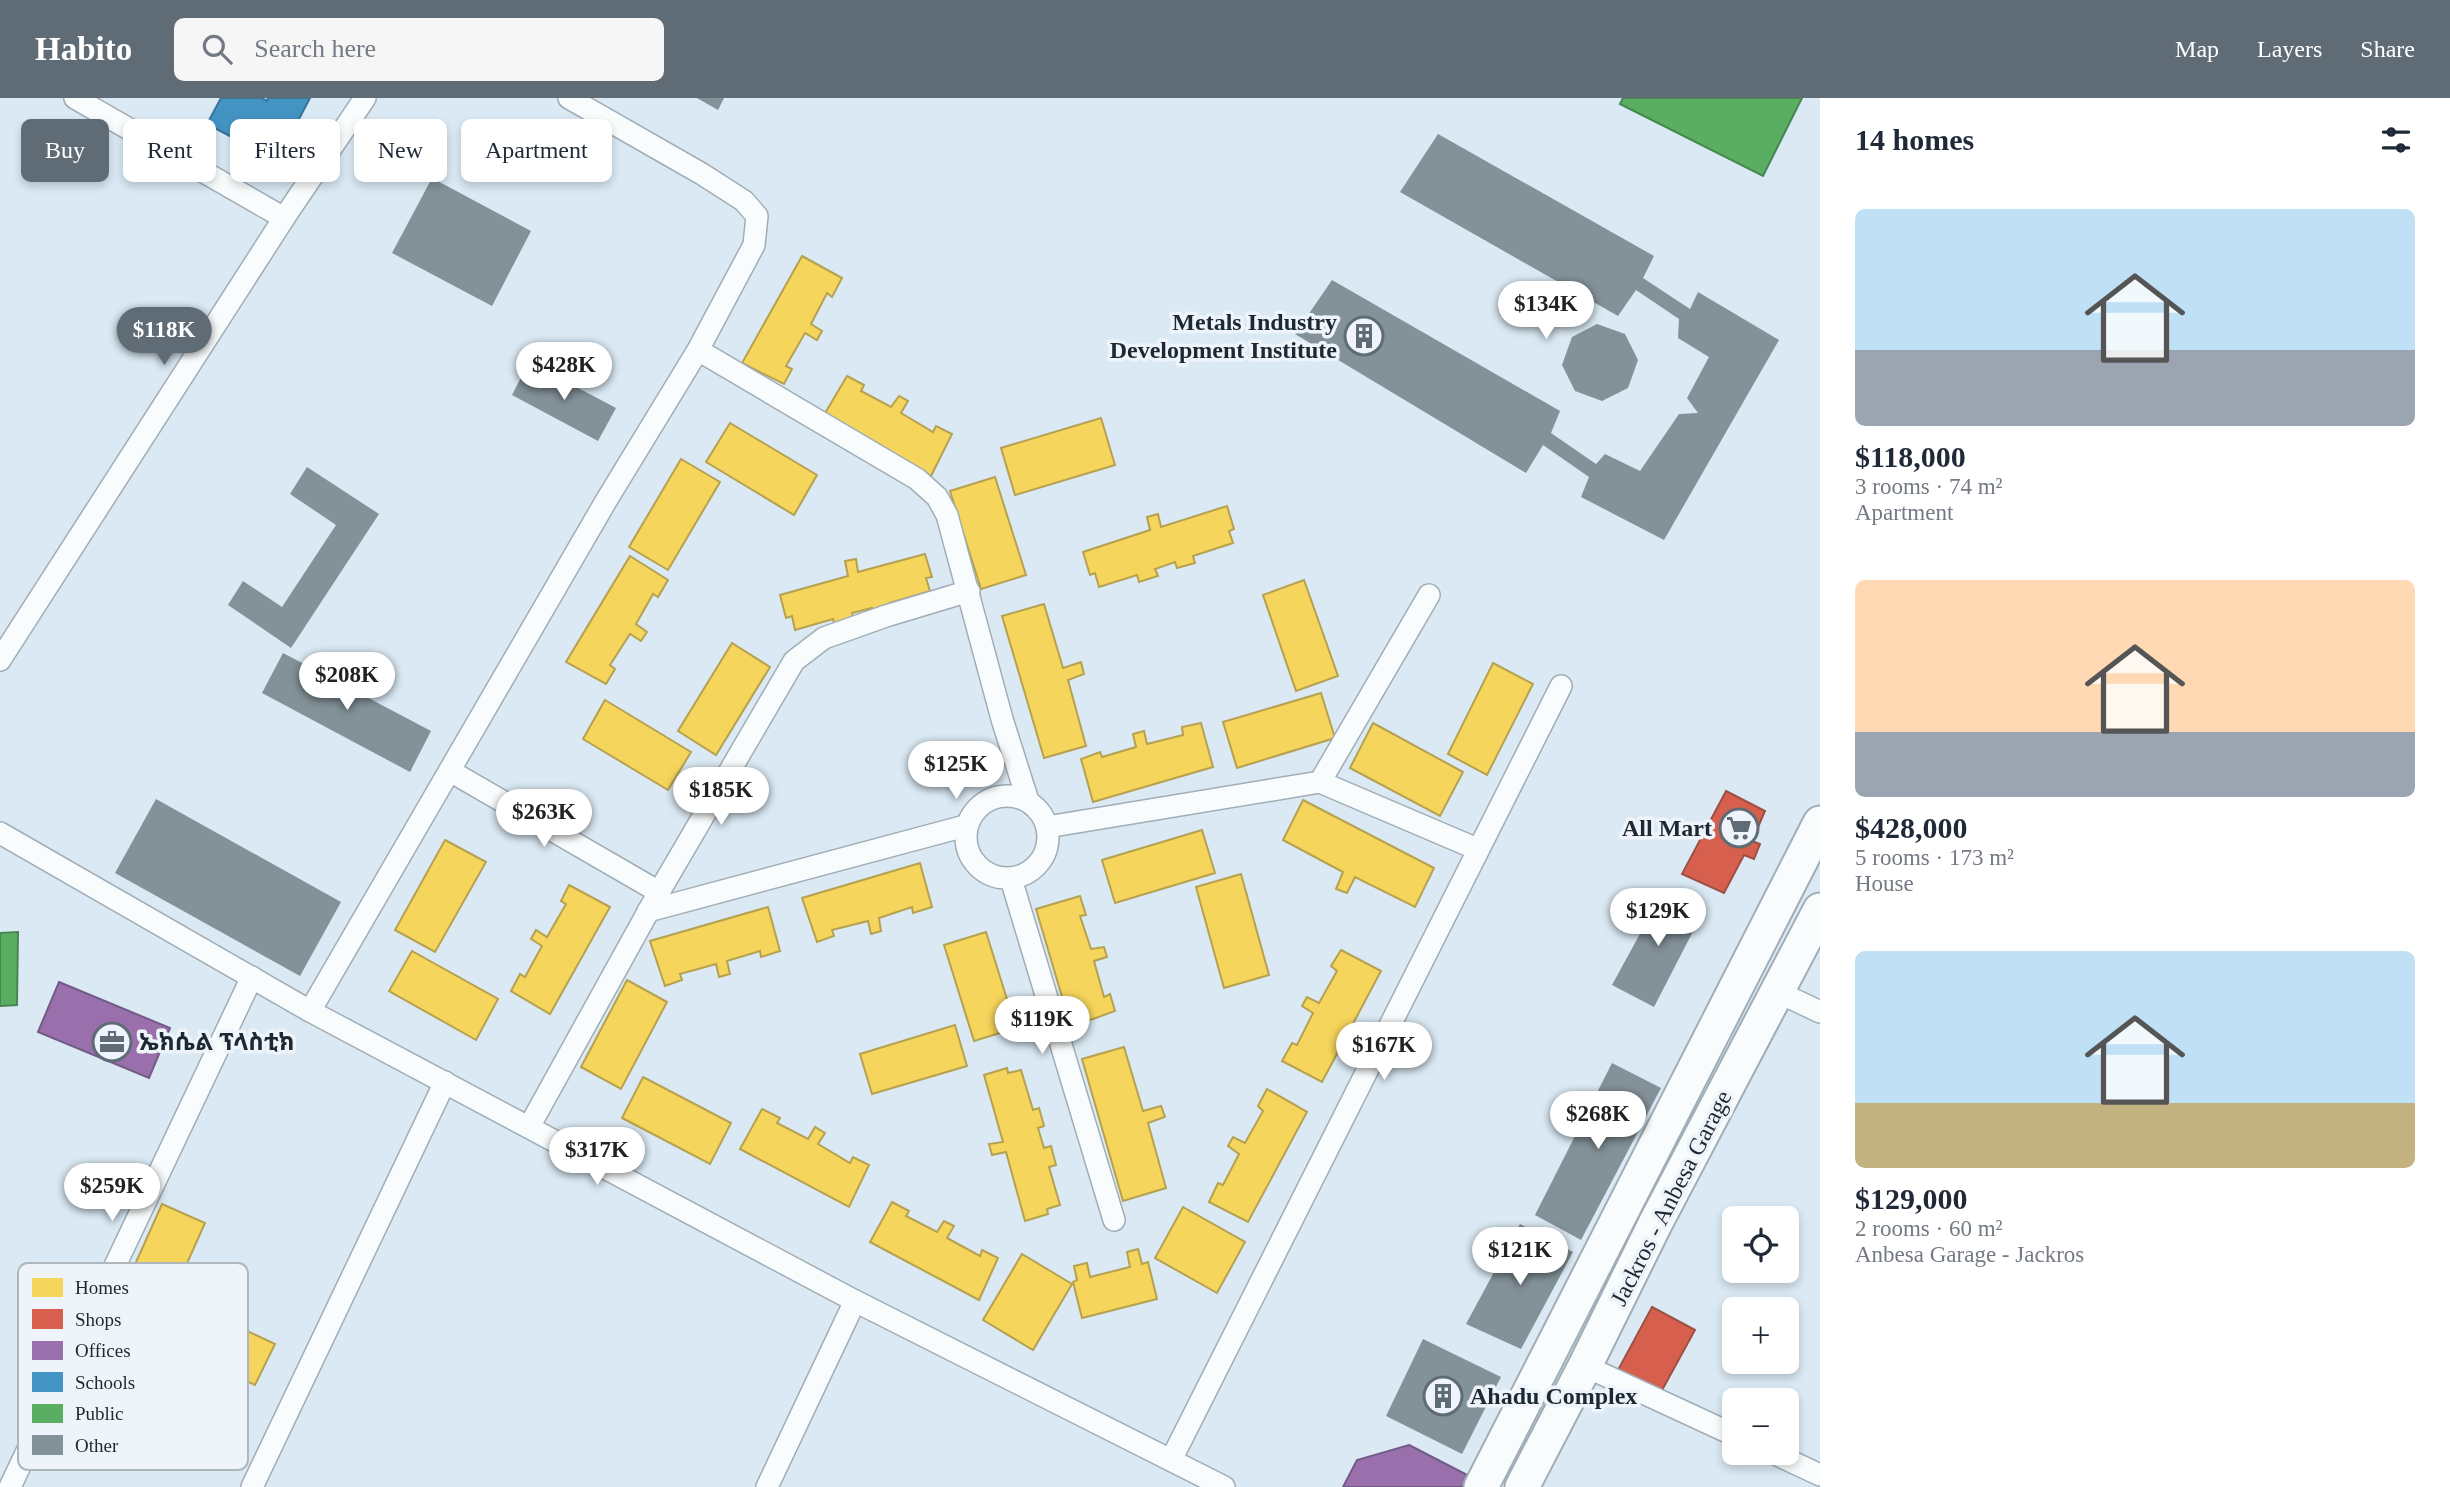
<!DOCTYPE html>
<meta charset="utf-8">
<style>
:root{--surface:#fff;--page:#f6f6f7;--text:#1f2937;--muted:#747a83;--accent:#5f6c76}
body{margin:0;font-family:"Times New Roman","Noto Sans Ethiopic",serif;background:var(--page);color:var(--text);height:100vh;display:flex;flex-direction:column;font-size:26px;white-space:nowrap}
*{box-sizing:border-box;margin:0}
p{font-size:23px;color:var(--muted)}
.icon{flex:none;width:38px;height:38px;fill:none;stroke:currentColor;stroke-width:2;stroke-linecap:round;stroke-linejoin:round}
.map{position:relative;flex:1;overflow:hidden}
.sheet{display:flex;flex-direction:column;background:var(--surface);width:630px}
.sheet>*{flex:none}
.hud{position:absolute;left:21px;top:21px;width:665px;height:63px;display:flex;gap:14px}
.fabs{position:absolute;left:1722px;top:1108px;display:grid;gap:14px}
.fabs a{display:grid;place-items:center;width:77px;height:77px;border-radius:10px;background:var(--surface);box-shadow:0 4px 10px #0003;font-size:35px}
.price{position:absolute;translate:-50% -60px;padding:0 16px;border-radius:24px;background:#fff;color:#222;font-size:23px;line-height:46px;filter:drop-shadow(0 2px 4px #0008)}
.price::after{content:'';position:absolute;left:50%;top:42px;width:21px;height:16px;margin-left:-10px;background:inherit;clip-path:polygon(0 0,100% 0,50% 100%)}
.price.active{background:var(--accent);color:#fff}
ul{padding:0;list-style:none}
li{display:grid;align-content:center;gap:14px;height:371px;padding:0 35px}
li span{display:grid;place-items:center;height:217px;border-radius:10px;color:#555}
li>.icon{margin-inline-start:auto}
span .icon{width:126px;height:126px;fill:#fffc;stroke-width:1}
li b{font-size:30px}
h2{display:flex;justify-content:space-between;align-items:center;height:84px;padding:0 35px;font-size:30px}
.pill{padding:0 24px;border-radius:10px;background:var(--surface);box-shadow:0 4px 10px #0003;font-size:24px;line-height:63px}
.pill.active{background:var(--accent);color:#fff}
header{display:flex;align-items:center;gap:42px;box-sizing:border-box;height:98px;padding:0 35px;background:var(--accent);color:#fff}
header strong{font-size:33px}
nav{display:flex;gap:38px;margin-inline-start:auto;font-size:24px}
.search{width:490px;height:63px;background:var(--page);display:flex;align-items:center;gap:18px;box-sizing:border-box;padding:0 24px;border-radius:10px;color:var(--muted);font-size:26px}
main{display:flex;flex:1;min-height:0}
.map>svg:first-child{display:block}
.homes{fill:#f6d55c;stroke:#b5a14f;stroke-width:2}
.shops{fill:#d6604d;stroke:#9e5045;stroke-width:2}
.offices{fill:#9970ab;stroke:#745b87;stroke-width:2}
.schools{fill:#4393c3;stroke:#387398;stroke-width:2}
.public{fill:#5aae61;stroke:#488653;stroke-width:2}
.building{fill:#839198}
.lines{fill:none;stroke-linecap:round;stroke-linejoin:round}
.minor-casing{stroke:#a1adb6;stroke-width:24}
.primary-casing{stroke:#a1adb6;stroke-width:37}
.minor{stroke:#f9fcfd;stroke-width:21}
.primary{stroke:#f9fcfd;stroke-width:33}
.labels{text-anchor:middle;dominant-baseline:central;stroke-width:7;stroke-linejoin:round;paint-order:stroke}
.poi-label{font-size:24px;font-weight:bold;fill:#1d2932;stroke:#eef4f9;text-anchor:end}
.street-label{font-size:24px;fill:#1d2932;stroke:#eef4f9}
.key{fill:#eef4f9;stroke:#afb7bd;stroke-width:2}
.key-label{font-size:19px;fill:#1d2932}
</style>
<header>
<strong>Habito</strong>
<div class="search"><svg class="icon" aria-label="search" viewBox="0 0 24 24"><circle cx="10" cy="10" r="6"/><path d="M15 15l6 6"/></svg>Search here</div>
<nav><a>Map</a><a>Layers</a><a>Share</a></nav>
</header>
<main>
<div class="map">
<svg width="1820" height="1389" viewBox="0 0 1820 1389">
<rect width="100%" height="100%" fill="#dae9f4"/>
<g class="homes">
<path d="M802 158 842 180 832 199 827 195 811 226 822 233 817 242 805 235 786 268 792 271 784 286 742 265Z"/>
<path d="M847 278 864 287 861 293 891 309 899 298 908 303 901 315 933 334 936 328 952 336 931 378 824 317Z"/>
<path d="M1101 320 1115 367 1015 397 1001 350Z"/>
<path d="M730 325 817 377 794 417 706 364Z"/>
<path d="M681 361 720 384 668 472 629 449Z"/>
<path d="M995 379 1026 477 981 491 950 393Z"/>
<path d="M1227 408 1234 431 1229 433 1233 445 1193 458 1195 465 1177 470 1175 464 1155 471 1158 478 1139 484 1137 477 1099 489 1095 475 1090 477 1083 454 1150 432 1147 419 1158 416 1161 429Z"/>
<path d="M925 456 932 479 926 480 930 493 890 505 892 511 874 516 872 510 852 515 854 523 835 529 833 521 795 532 792 518 786 520 780 497 848 478 845 463 856 461 858 474Z"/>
<path d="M630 458 668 482 658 499 653 496 636 526 647 534 641 543 630 536 610 567 615 571 606 586 566 564Z"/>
<path d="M1304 482 1338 578 1296 593 1263 497Z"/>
<path d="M1044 506 1063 570 1081 564 1084 576 1068 582 1086 648 1044 660 1002 518Z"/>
<path d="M732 545 770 569 716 657 678 633Z"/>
<path d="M1493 565 1533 586 1487 677 1448 656Z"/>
<path d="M1321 595 1335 640 1237 670 1223 624Z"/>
<path d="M605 602 691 654 668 692 583 641Z"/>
<path d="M1201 625 1213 669 1093 704 1081 661 1100 654 1102 659 1136 649 1133 636 1144 633 1147 646 1183 637 1182 629Z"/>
<path d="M1373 625 1463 674 1440 718 1350 670Z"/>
<path d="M1303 702 1434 770 1415 809 1355 779 1347 795 1336 791 1343 774 1283 742Z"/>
<path d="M1202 732 1215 775 1115 805 1102 762Z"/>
<path d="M445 742 486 764 435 854 395 832Z"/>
<path d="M920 765 932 809 913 815 912 809 879 820 881 833 871 836 868 823 832 832 834 838 817 844 802 800Z"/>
<path d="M1241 776 1269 877 1224 890 1196 789Z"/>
<path d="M569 787 610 809 550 916 511 893 520 876 525 879 542 848 531 841 536 832 547 839 566 806 561 803Z"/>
<path d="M1080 798 1086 817 1080 818 1091 851 1104 849 1107 859 1094 863 1104 899 1110 896 1115 913 1071 929 1036 811Z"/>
<path d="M768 809 780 853 761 859 760 853 727 863 730 876 719 879 716 866 680 876 682 882 665 888 650 843Z"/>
<path d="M986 834 1016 930 974 943 944 847Z"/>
<path d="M1341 852 1381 873 1322 984 1282 963 1292 945 1297 947 1313 915 1302 908 1307 899 1319 905 1337 873 1331 868Z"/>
<path d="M412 853 498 901 476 942 389 893Z"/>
<path d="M627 882 667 904 621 991 581 969Z"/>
<path d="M955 927 967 968 872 996 860 956Z"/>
<path d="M1124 949 1143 1013 1161 1008 1165 1019 1148 1025 1166 1090 1123 1103 1082 961Z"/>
<path d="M1007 970 1008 975 1021 972 1033 1012 1039 1010 1044 1028 1038 1030 1044 1050 1051 1048 1056 1067 1049 1069 1060 1107 1047 1111 1048 1116 1025 1123 1006 1054 992 1057 989 1046 1003 1044 984 977Z"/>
<path d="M643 979 731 1025 710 1066 622 1020Z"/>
<path d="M1267 991 1307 1014 1248 1124 1209 1104 1218 1085 1223 1087 1239 1056 1228 1048 1233 1039 1245 1045 1263 1013 1258 1008Z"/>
<path d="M762 1011 780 1020 777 1025 808 1041 815 1029 825 1035 818 1046 850 1065 853 1059 869 1067 849 1109 740 1051Z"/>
<path d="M892 1104 909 1113 906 1118 937 1134 944 1123 954 1128 947 1140 980 1158 982 1152 998 1160 979 1202 870 1144Z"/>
<path d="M162 1106 205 1125 163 1219 120 1200Z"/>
<path d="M1183 1109 1245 1144 1217 1195 1155 1160Z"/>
<path d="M1138 1151 1142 1166 1148 1164 1157 1201 1082 1220 1073 1184 1077 1182 1074 1168 1087 1165 1090 1179 1130 1169 1127 1154Z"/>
<path d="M1022 1156 1072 1186 1033 1252 983 1222Z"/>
<path d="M183 1203 275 1246 255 1287 164 1245Z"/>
</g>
<g class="shops">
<path d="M1726 693 1765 713 1752 743 1760 746 1754 761 1744 757 1724 795 1682 776Z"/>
<path d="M1652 1209 1695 1232 1660 1296 1618 1272Z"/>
</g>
<g class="offices">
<path d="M59 884 170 930 149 980 38 934Z"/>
<path d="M1409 1347 1471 1379 1466 1389H1343L1357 1362Z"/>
</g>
<path class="schools" d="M221 0H262L267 3 268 0H310L277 63 207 26Z"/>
<g class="public">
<path d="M1623 0H1802L1763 78 1620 6Z"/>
<path d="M18 834 17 907 0 908V835Z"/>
</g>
<g class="building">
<path d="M697 0H724L718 12Z"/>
<path d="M1438 36 1654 158 1643 180 1690 211 1698 194 1779 242 1664 442 1581 399 1589 379 1543 347 1526 375 1295 236 1332 182 1560 313 1551 335 1596 366 1605 356 1640 373 1679 316 1698 315 1687 300 1709 259 1678 240 1679 221 1636 192 1618 218 1400 94Z"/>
<path d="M432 80 531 133 492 208 392 155Z"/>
<path d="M1597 226 1625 236 1638 262 1628 290 1602 303 1575 293 1562 267 1572 239Z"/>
<path d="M529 264 616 310 598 343 512 297Z"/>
<path d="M307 369 379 416 291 550 228 507 243 483 282 509 336 427 290 396Z"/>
<path d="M283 555 431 633 410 674 262 595Z"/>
<path d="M156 701 341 804 300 878 115 775Z"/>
<path d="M1665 790 1704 812 1654 909 1612 887Z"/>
<path d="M1612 965 1661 990 1581 1142 1535 1117Z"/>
<path d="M1520 1126 1573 1154 1521 1251 1466 1226Z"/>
<path d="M1423 1241 1501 1279 1462 1356 1386 1318Z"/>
</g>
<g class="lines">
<defs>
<g id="minor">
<path d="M75 0 284 120"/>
<path d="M698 252 917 381 937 399 947 417 1002 621 1028 703"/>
<path d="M0 562 284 120 365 0"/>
<path d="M450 673 659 794"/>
<path d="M1320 684 1429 497"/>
<circle cx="1007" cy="739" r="41"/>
<path d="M1047 729 1320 684 1477 751"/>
<path d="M0 735 310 913 855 1203 1224 1389"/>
<path d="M1011 781 1114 1122"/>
<path d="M648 813 965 728"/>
<path d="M1778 894 1820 914"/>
<path d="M310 913 606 403 698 252 754 147 757 118 744 103 702 76 569 0"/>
<path d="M529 1029 659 794 794 563 824 540 886 518 969 493"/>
<path d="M1585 1268 1734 1337"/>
<path d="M1771 1354 1820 1377"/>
<path d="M1171 1362 1561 588"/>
<path d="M10 1389 252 879"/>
<path d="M252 1389 445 984"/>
<path d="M767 1389 855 1203"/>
</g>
<g id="primary">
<path d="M1481 1389 1820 725"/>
<path d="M1522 1389 1585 1268 1655 1126 1820 812"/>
</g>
</defs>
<use href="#minor" class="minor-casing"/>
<use href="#primary" class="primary-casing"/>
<use href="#minor" class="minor"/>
<use href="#primary" class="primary"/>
</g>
<defs>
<symbol id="building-ring" viewBox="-11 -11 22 22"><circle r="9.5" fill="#eef4f9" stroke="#5f6c76" stroke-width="1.5"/><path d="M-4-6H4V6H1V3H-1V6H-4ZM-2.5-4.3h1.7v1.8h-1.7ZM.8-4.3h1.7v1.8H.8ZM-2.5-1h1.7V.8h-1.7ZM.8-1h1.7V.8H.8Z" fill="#5f6c76"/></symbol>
<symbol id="supermarket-ring" viewBox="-11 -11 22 22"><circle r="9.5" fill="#eef4f9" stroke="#5f6c76" stroke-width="1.5"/><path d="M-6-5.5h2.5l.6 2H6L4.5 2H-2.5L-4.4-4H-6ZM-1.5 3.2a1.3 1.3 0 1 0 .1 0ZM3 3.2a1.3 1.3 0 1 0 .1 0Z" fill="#5f6c76"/></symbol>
<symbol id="office-ring" viewBox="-11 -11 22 22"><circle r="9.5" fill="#eef4f9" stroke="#5f6c76" stroke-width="1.5"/><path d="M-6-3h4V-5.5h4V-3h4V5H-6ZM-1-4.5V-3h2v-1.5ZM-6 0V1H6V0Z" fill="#5f6c76"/></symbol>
</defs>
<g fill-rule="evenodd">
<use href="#building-ring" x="1342" y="216" width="44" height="44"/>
<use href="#supermarket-ring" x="1717" y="708" width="44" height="44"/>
<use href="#office-ring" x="90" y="922" width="44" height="44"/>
<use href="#building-ring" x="1421" y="1276" width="44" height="44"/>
</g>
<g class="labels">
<g class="poi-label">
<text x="1337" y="224">Metals Industry<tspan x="1337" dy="28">Development Institute</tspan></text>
<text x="1712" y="730">All Mart</text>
<text x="139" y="944" text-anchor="start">ኤክሴል ፕላስቲክ</text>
<text x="1470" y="1298" text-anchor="start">Ahadu Complex</text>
</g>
<g class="street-label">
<text transform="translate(1671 1100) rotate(-63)">Jackros - Anbesa Garage</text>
</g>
</g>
<rect x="18" y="1165" width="230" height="207" rx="10" class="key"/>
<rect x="32" y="1180" width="31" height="19" fill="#f6d55c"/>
<rect x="32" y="1211" width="31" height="20" fill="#d6604d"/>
<rect x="32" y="1243" width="31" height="19" fill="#9970ab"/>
<rect x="32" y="1274" width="31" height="20" fill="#4393c3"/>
<rect x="32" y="1306" width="31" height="19" fill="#5aae61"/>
<rect x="32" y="1337" width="31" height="20" fill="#839198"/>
<g class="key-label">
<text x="75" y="1196">Homes</text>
<text x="75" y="1228">Shops</text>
<text x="75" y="1259">Offices</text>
<text x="75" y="1291">Schools</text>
<text x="75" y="1322">Public</text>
<text x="75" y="1354">Other</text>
</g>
</svg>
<div class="fabs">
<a><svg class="icon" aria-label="locate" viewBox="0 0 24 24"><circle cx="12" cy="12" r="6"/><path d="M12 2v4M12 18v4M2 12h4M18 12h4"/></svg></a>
<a>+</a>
<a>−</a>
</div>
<b class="price" style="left:1546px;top:243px">$134K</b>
<b class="price active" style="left:164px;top:269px">$118K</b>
<b class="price" style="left:564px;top:304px">$428K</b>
<b class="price" style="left:347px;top:614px">$208K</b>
<b class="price" style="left:956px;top:703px">$125K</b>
<b class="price" style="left:721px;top:729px">$185K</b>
<b class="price" style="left:544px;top:751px">$263K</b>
<b class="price" style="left:1658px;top:850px">$129K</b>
<b class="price" style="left:1042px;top:958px">$119K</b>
<b class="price" style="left:1384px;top:984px">$167K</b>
<b class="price" style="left:1598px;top:1053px">$268K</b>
<b class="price" style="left:597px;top:1089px">$317K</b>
<b class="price" style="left:112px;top:1125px">$259K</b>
<b class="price" style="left:1520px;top:1189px">$121K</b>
<div class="hud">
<a class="pill active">Buy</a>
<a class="pill">Rent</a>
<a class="pill">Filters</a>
<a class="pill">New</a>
<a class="pill">Apartment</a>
</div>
</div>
<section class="sheet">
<h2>14 homes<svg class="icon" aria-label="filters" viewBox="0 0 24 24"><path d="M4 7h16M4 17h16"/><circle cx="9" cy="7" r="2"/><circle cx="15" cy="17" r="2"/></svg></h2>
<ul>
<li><span style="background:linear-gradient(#bfe0f5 65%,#9aa5b1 0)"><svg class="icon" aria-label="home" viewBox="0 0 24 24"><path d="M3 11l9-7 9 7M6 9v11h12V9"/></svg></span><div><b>$118,000</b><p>3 rooms · 74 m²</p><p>Apartment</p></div></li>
<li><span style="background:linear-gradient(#ffd9b3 70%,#9aa5b1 0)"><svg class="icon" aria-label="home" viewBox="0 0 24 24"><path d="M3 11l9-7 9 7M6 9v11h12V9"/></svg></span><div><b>$428,000</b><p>5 rooms · 173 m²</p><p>House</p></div></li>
<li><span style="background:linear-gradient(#bfe0f5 70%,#c2b280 0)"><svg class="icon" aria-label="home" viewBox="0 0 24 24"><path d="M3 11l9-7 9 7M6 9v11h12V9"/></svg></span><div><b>$129,000</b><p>2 rooms · 60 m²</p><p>Anbesa Garage - Jackros</p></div></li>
</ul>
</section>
</main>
